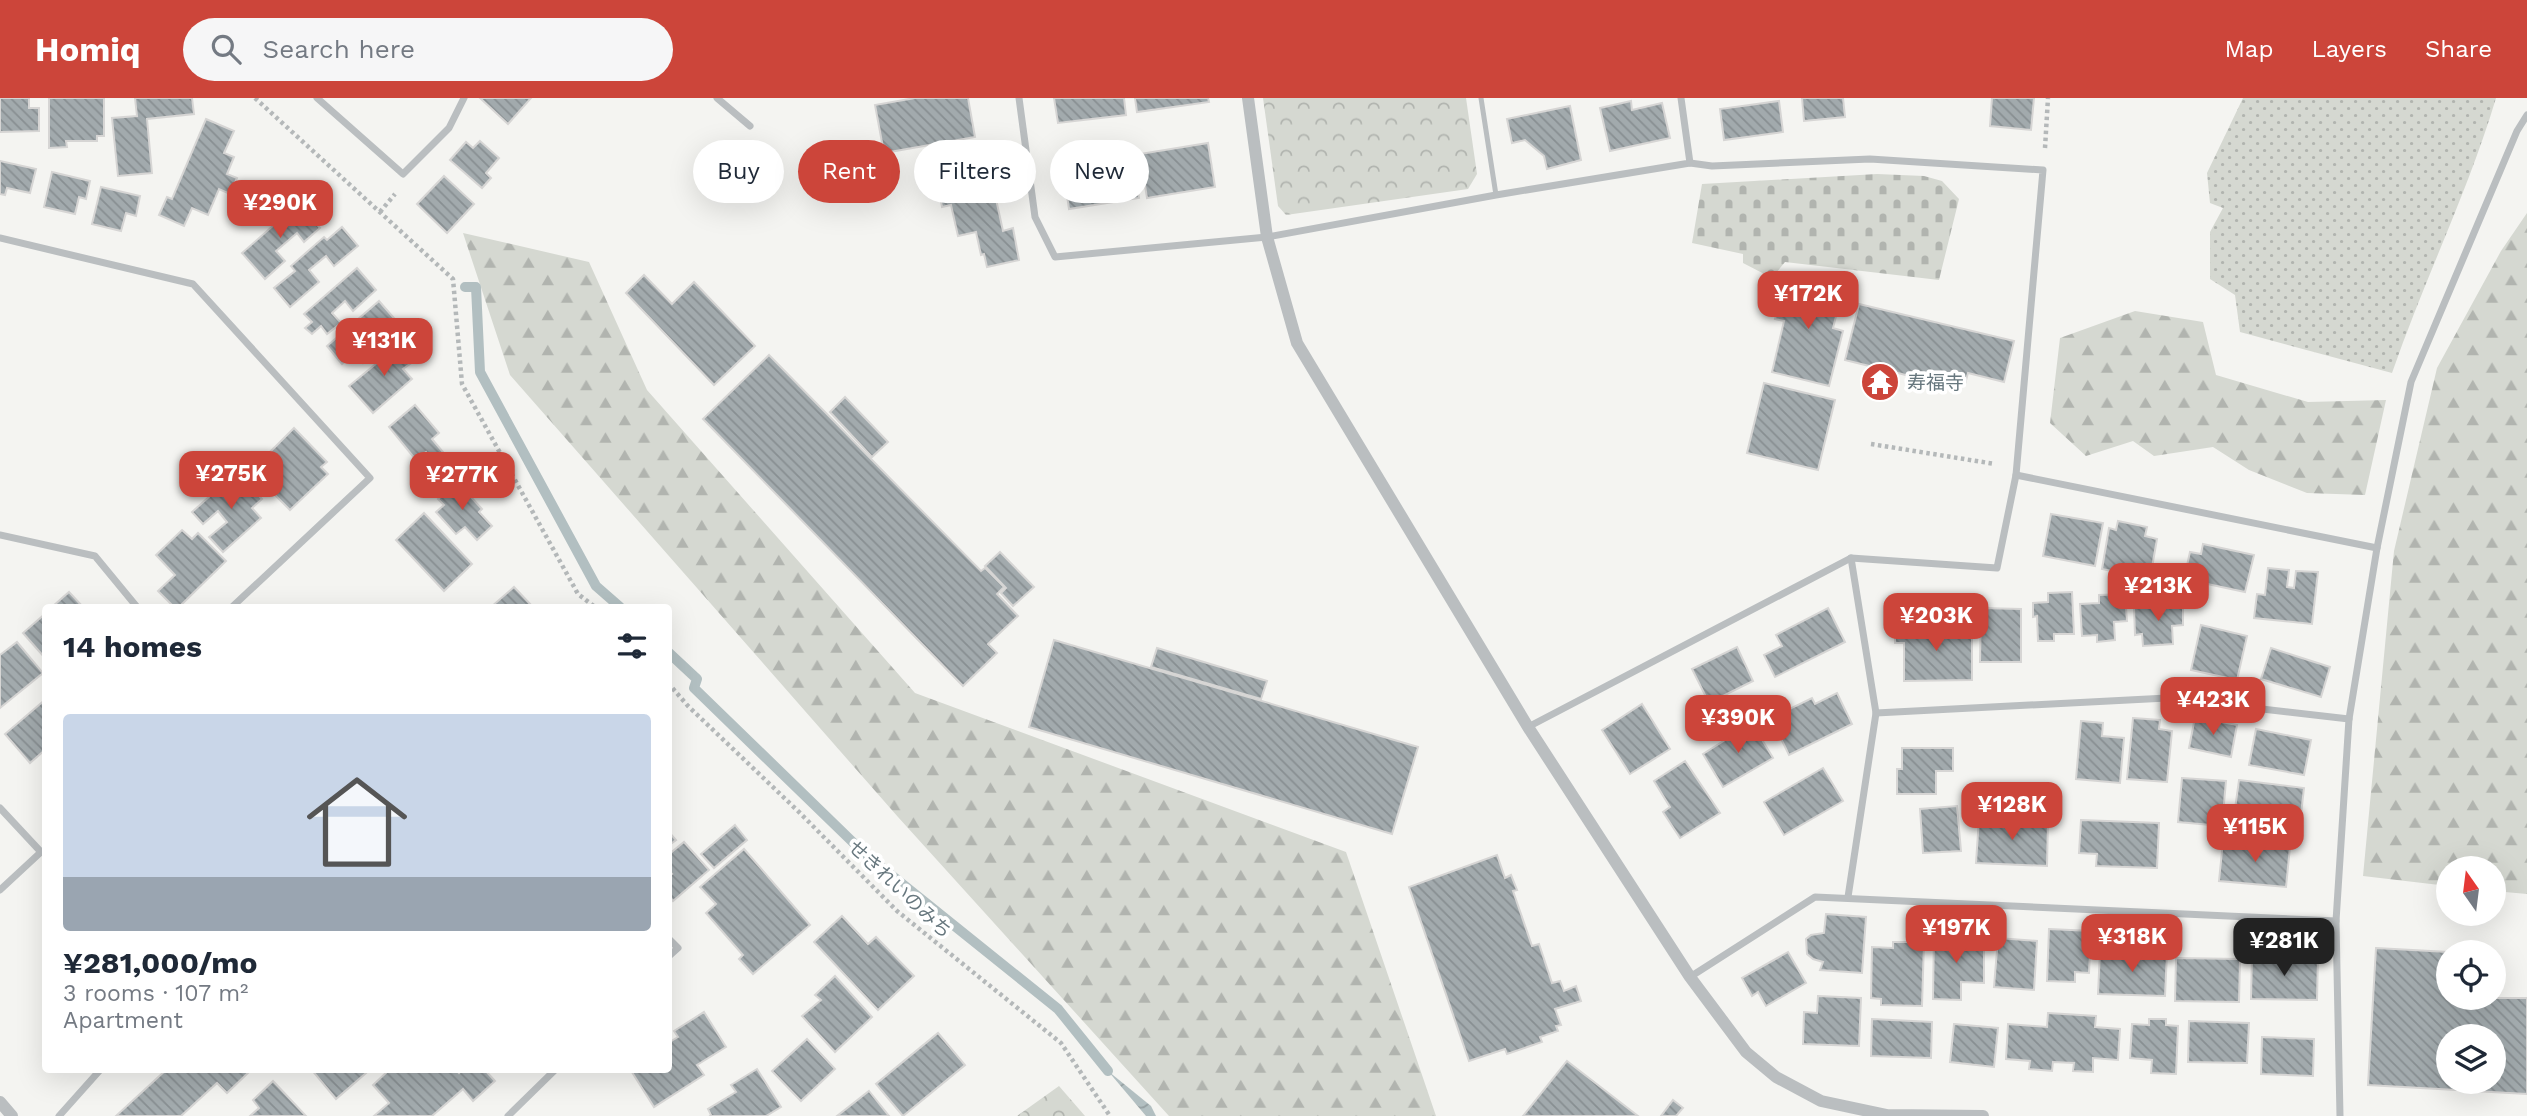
<!DOCTYPE html>
<meta charset="utf-8">
<style>
:root{--surface:#fff;--page:#f6f6f7;--text:#1f2937;--muted:#747a83;--accent:#cc453a}
body{margin:0;font-family:"Work Sans","Noto Sans JP",sans-serif;background:var(--page);color:var(--text);height:100vh;display:flex;flex-direction:column;font-size:26px;white-space:nowrap}
*{box-sizing:border-box;margin:0}
p{font-size:23px;color:var(--muted)}
.icon{flex:none;width:38px;height:38px;fill:none;stroke:currentColor;stroke-width:2;stroke-linecap:round;stroke-linejoin:round}
.map{position:relative;flex:1;overflow:hidden}
.drawer{position:absolute;left:42px;top:506px;width:630px;height:469px;display:flex;flex-direction:column;background:var(--surface);border-radius:7px;box-shadow:0 7px 28px #0002}
.drawer>*{flex:none}
.guide{position:absolute;left:693px;top:42px;width:665px;height:63px;display:flex;gap:14px}
.needle{width:46px;rotate:346deg}
.controls{position:absolute;left:2436px;top:758px;display:grid;gap:14px}
.controls a{display:grid;place-items:center;width:70px;height:70px;border-radius:50%;background:var(--surface);box-shadow:0 7px 28px #0002;font-size:35px}
.price{position:absolute;translate:-50% -60px;padding:0 16px;border-radius:14px;background:var(--accent);color:#fff;font-size:23px;line-height:46px;filter:drop-shadow(0 2px 4px #0008)}
.price::after{content:'';position:absolute;left:50%;top:42px;width:21px;height:16px;margin-left:-10px;background:inherit;clip-path:polygon(0 0,100% 0,50% 100%)}
.price.selected{background:#222;color:#fff}
ul{padding:0;list-style:none}
li{display:grid;align-content:center;gap:14px;height:371px;padding:0 21px}
li span{display:grid;place-items:center;height:217px;border-radius:7px;color:#555}
li>.icon{margin-inline-start:auto}
span .icon{width:126px;height:126px;fill:#fffc;stroke-width:1}
li b{font-size:30px}
h2{display:flex;justify-content:space-between;align-items:center;height:84px;padding:0 21px;font-size:30px}
.chip{padding:0 24px;border-radius:32px;background:var(--surface);box-shadow:0 7px 28px #0002;font-size:24px;line-height:63px}
.chip.selected{background:var(--accent);color:#fff}
header{display:flex;align-items:center;gap:42px;box-sizing:border-box;height:98px;padding:0 35px;background:var(--accent);color:#fff}
header strong{font-size:33px}
nav{display:flex;gap:38px;margin-inline-start:auto;font-size:24px}
.search{width:490px;height:63px;background:var(--page);display:flex;align-items:center;gap:18px;box-sizing:border-box;padding:0 24px;border-radius:38px;color:var(--muted);font-size:26px}
.map>svg:first-child{display:block}
.forest{fill:url(#forest-firs)}
.cemetery{fill:url(#cemetery-stones)}
.park{fill:url(#park-crowns)}
.garden{fill:url(#garden-dots)}
.water{fill:url(#water-waves)}
.lines{fill:none;stroke-linecap:round;stroke-linejoin:round}
.stream{stroke:#b2bfc1;stroke-width:10}
.building{fill:url(#building-back-hatch);stroke:#d6d5d4;stroke-width:2;fill-rule:evenodd}
.path{stroke:#b4b8b9;stroke-width:4.5;stroke-dasharray:3.5 3.5;stroke-linecap:butt}
.service{stroke:#babec0;stroke-width:5}
.minor{stroke:#babec0;stroke-width:7}
.tertiary{stroke:#babec0;stroke-width:12}
.labels{text-anchor:middle;dominant-baseline:central;stroke-width:7;stroke-linejoin:round;paint-order:stroke}
.poi-label{font-size:19px;fill:#67777e;stroke:#fff;text-anchor:start}
.street-label{font-size:19px;fill:#67777e;stroke:#fff}
</style>
<header>
<strong>Homiq</strong>
<div class="search"><svg class="icon" aria-label="search" viewBox="0 0 24 24"><circle cx="10" cy="10" r="6"/><path d="M15 15l6 6"/></svg>Search here</div>
<nav><a>Map</a><a>Layers</a><a>Share</a></nav>
</header>
<div class="map">
<svg width="2527" height="1018" viewBox="0 0 2527 1018">
<defs>
<pattern id="forest-firs" width="22" height="20" patternUnits="userSpaceOnUse" patternTransform="scale(1.75)"><rect width="22" height="20" fill="#d5d8d1"/><path d="M5 1l3.5 6h-7zM16 11l3.5 6h-7z" fill="#b1b4af"/></pattern>
<pattern id="cemetery-stones" width="16" height="16" patternUnits="userSpaceOnUse" patternTransform="scale(1.75)"><rect width="16" height="16" fill="#d5d8d1"/><path d="M2 7V4a2 2 0 0 1 4 0v3zM10 15v-3a2 2 0 0 1 4 0v3z" fill="#b1b4af"/></pattern>
<pattern id="park-crowns" width="20" height="18" patternUnits="userSpaceOnUse" patternTransform="scale(1.75)"><rect width="20" height="18" fill="#d5d8d1"/><path d="M2 6a3 3 0 1 1 6 0M12 15a3 3 0 1 1 6 0" fill="none" stroke="#b1b4af"/></pattern>
<pattern id="garden-dots" width="8" height="8" patternUnits="userSpaceOnUse" patternTransform="scale(1.75)"><rect width="8" height="8" fill="#d5d8d1"/><path d="M2 2h.1M6 6h.1" fill="none" stroke="#b1b4af" stroke-width="1.8" stroke-linecap="round"/></pattern>
<pattern id="water-waves" width="16" height="10" patternUnits="userSpaceOnUse" patternTransform="scale(1.75)"><rect width="16" height="10" fill="#b2bfc1"/><path d="M0 5q4-4 8 0t8 0" fill="none" stroke="#95a0a2"/></pattern>
<pattern id="building-back-hatch" width="6" height="6" patternUnits="userSpaceOnUse" patternTransform="scale(1.75)"><rect width="6" height="6" fill="#a2aaad"/><path d="M-1 5l2 2M0 0l6 6M5-1l2 2" fill="none" stroke="#888f92"/></pattern>
</defs>
<rect width="100%" height="100%" fill="#f4f4f1"/>
<g class="forest">
<path d="M2527 115V796L2494 793V770H2448V788L2363 778 2394 453 2437 270 2501 153Z"/>
<path d="M463 135 589 164 647 292 915 595 1346 754 1436 1018H1169L898 719 510 277Z"/>
<path d="M2135 213 2203 224 2216 277 2308 304 2386 302 2365 397 2307 395 2249 372 2213 349 2154 358 2133 343 2086 358 2050 325 2060 240Z"/>
</g>
<path class="cemetery" d="M1877 76 1924 78 1942 83 1959 101 1939 182 1785 164 1772 180 1743 165V156L1692 145 1702 86Z"/>
<g class="park">
<path d="M1263 0H1466L1477 76 1468 91 1286 117 1278 108Z"/>
<path d="M1059 988 1085 1018H1017Z"/>
</g>
<path class="garden" d="M2243 0H2496C2468 94 2424 182 2392 275L2240 234 2235 197 2210 181V134L2223 110 2210 105 2207 75Z"/>
<path class="water" d="M1108 973 1151 1008 1156 1018H1146Z"/>
<g class="lines">
<g class="stream">
<path d="M465 189H476L480 274 596 488 620 509"/>
<path d="M668 554 697 581 694 590 865 756 1058 911 1108 973"/>
</g>
</g>
<g class="building">
<path d="M0 0H29V10H39V33L0 34Z"/>
<path d="M49 0H104V38H97V43H66L67 49 49 50Z"/>
<path d="M135 0H192L194 16 147 21 152 75 118 78 112 20 137 18Z"/>
<path d="M480 0H531L508 26Z"/>
<path d="M915 0H968L975 39 884 55 875 7Z"/>
<path d="M1054 0H1124L1126 17 1058 25Z"/>
<path d="M1135 0H1208L1209 4 1137 14Z"/>
<path d="M1802 0H1843L1845 19 1804 23Z"/>
<path d="M1992 0H2034L2031 32 1990 28Z"/>
<path d="M1631 3 1632 12 1662 5 1670 40 1610 53 1600 10Z"/>
<path d="M1779 3 1783 34 1724 42 1720 11Z"/>
<path d="M1570 8 1581 62 1547 71 1544 58 1525 42 1512 45 1507 21Z"/>
<path d="M206 21 234 33 224 55 234 59 227 76 237 80 230 96 219 91 208 117 192 110 184 128 159 117 167 99 172 101Z"/>
<path d="M480 43 499 60 486 75 491 80 482 90 450 62 466 44 473 50Z"/>
<path d="M1208 45 1215 89 1147 100 1140 56Z"/>
<path d="M1132 53 1139 100 1069 111 1062 64Z"/>
<path d="M0 63 36 71 30 95 7 90 5 97 0 96Z"/>
<path d="M982 67 990 102 996 101 1003 133 1013 130 1019 162 987 169 984 156 981 157 976 134 958 138 951 107 942 109 936 76Z"/>
<path d="M52 74 90 83 86 101 79 99 75 116 44 109Z"/>
<path d="M444 78 474 106 447 135 417 106Z"/>
<path d="M101 89 140 98 136 118 126 115 121 133 92 126Z"/>
<path d="M299 105 320 130 304 144 297 135 276 153 285 163 265 181 242 155Z"/>
<path d="M342 129 358 148 334 168 326 158 309 172 319 184 290 209 274 190 295 173 291 168 324 139 327 142Z"/>
<path d="M357 170 376 192 353 213 345 203 332 215 341 225 327 236 321 228 312 236 305 230 312 224 304 216Z"/>
<path d="M644 177 672 206 694 184 755 248 714 287 626 195Z"/>
<path d="M1787 177 1843 191 1833 230 1843 233 1829 288 1772 274 1784 223 1775 221Z"/>
<path d="M379 203 399 226 383 240 387 245 363 265 355 255 342 266 327 248Z"/>
<path d="M1859 206 2014 243 2004 284 1968 275 1965 286 1923 276 1922 281 1845 262Z"/>
<path d="M397 243 414 263 403 271 412 281 373 315 349 288 383 260 381 257Z"/>
<path d="M769 257 981 473 985 470 1004 489 997 496 1018 518 988 546 997 555 963 588 703 321Z"/>
<path d="M1764 285 1835 302 1818 372 1747 355Z"/>
<path d="M845 299 888 344 872 359 830 314Z"/>
<path d="M415 307 439 335 432 341 453 366 435 380 428 372 436 366 426 354 416 362 389 329Z"/>
<path d="M294 330 327 364 321 369 328 376 290 412 251 373Z"/>
<path d="M237 374 262 401 252 410 261 420 223 454 209 439 227 424 218 413 203 426 192 414Z"/>
<path d="M457 384 482 411 479 414 492 428 477 442 465 429 456 436 436 414 444 407 438 401Z"/>
<path d="M424 415 472 466 444 493 396 442Z"/>
<path d="M2051 416 2103 425 2095 468 2043 458Z"/>
<path d="M2118 423 2147 429 2145 438 2157 441 2150 481 2102 471 2109 430 2116 432Z"/>
<path d="M182 432 192 441 198 435 226 463 179 509H174L158 493 175 477 156 457Z"/>
<path d="M2203 446 2254 457 2245 494 2184 481 2190 454 2201 456Z"/>
<path d="M1000 454 1034 489 1013 508 1001 495 1006 490 985 468Z"/>
<path d="M2268 470 2289 472 2287 489 2294 490 2296 473 2318 474 2312 526 2254 520 2257 496 2265 497Z"/>
<path d="M514 489 533 509H491Z"/>
<path d="M69 494 83 509H52Z"/>
<path d="M2072 494 2074 536H2054V543H2038L2037 518 2033 519V505L2048 504V495Z"/>
<path d="M2125 496 2127 523 2114 524 2115 542 2097 544V537L2082 538 2080 506 2099 505V497Z"/>
<path d="M2183 507V527L2172 528 2173 546 2143 548 2142 536 2135 537 2134 509Z"/>
<path d="M1828 510 1845 544 1775 579 1764 557 1782 548 1776 537Z"/>
<path d="M1981 510 2021 511V564H1980Z"/>
<path d="M46 515V561L23 535Z"/>
<path d="M2201 527 2247 538 2237 582 2191 572Z"/>
<path d="M1895 529 1972 530V582L1904 583V545H1895Z"/>
<path d="M1054 542 1418 649 1392 736 1029 629Z"/>
<path d="M17 544 43 575 0 610V557Z"/>
<path d="M1737 549 1753 583 1709 605 1692 571Z"/>
<path d="M1157 550 1267 583 1261 601 1151 569Z"/>
<path d="M2271 550 2330 569 2321 599 2261 581Z"/>
<path d="M1837 595 1852 626 1789 657 1771 620 1812 600 1815 606Z"/>
<path d="M46 601V651L30 665 5 636Z"/>
<path d="M1642 606 1670 651 1630 676 1602 632Z"/>
<path d="M2195 619 2237 627 2231 659 2189 650Z"/>
<path d="M2133 620 2160 622 2159 631 2172 633 2167 684 2127 681Z"/>
<path d="M2081 623 2103 625 2102 638 2124 640 2120 685 2076 681Z"/>
<path d="M1752 625 1773 660 1723 689 1703 656Z"/>
<path d="M2256 631 2311 642 2304 677 2249 667Z"/>
<path d="M1902 650H1953V673H1936V696H1897V671H1902Z"/>
<path d="M1685 663 1720 715 1680 740 1663 714 1670 709 1654 683Z"/>
<path d="M1823 670 1843 703 1784 737 1764 704Z"/>
<path d="M2182 680 2226 683 2222 728 2178 724Z"/>
<path d="M2239 682 2304 690 2300 725 2234 718Z"/>
<path d="M1957 708 1961 753 1923 755 1920 711Z"/>
<path d="M1979 720 2048 723 2047 768 1976 765Z"/>
<path d="M2081 722 2159 725 2157 770 2096 768 2097 756 2079 755Z"/>
<path d="M735 727 747 742 714 770 701 756Z"/>
<path d="M668 733 676 742 668 748Z"/>
<path d="M2223 743 2290 749 2286 789 2219 783Z"/>
<path d="M684 744 709 772 673 803 668 797V779L672 776 668 772V757Z"/>
<path d="M744 751 810 827 753 876 739 861 743 857 706 815 716 806 700 789Z"/>
<path d="M1497 757 1505 780 1511 777 1517 792 1513 793 1532 848 1539 846 1552 885 1560 883 1564 893 1576 888 1581 903 1555 911 1561 927 1556 928 1558 933 1540 939 1542 944 1507 956 1505 951 1469 963 1409 789Z"/>
<path d="M1826 816 1866 819 1862 875 1820 872 1823 864 1813 861 1807 856 1806 841 1811 837 1824 835Z"/>
<path d="M842 818 868 846 876 839 914 878 878 912 814 844Z"/>
<path d="M2049 831 2091 833 2089 875 2075 874V884L2047 883Z"/>
<path d="M1934 833 1960 834V844H1984V885L1961 884V902L1933 901Z"/>
<path d="M1998 840 2037 843 2034 892 1994 889Z"/>
<path d="M1893 844H1924L1922 908 1881 907V901L1871 900 1872 849 1893 850Z"/>
<path d="M2376 850 2448 854V900H2527V996L2368 987ZM2448 938H2494V984H2448Z"/>
<path d="M2100 853 2167 855 2165 898 2098 896Z"/>
<path d="M1788 854 1806 885 1766 908 1758 894 1752 898 1742 880Z"/>
<path d="M2252 857 2318 858 2317 902 2251 901Z"/>
<path d="M2176 860 2240 861 2239 904 2175 903Z"/>
<path d="M835 878 872 919 835 954 802 918 821 902 815 897Z"/>
<path d="M1818 898 1861 900 1859 948 1803 946 1804 914 1817 915Z"/>
<path d="M704 914 726 949 697 967 704 977 654 1009 630 971H668V945L678 939 674 933Z"/>
<path d="M2048 915 2096 918 2095 929 2120 931 2118 962 2093 960V974L2073 973 2074 965 2053 964 2052 973 2029 971 2030 963 2006 961 2008 926 2047 929Z"/>
<path d="M1872 921 1932 924 1931 960 1871 958Z"/>
<path d="M2149 921H2166V927L2178 928 2176 976 2151 975 2152 962 2130 960 2132 926 2149 927Z"/>
<path d="M2189 923 2249 925 2247 965 2188 964Z"/>
<path d="M1954 926 1998 930 1994 969 1950 964Z"/>
<path d="M938 935 965 967 903 1018 876 986Z"/>
<path d="M2262 939 2314 941 2313 978 2261 976Z"/>
<path d="M807 941 835 971 801 1003 772 973Z"/>
<path d="M1567 963 1638 1018H1523Z"/>
<path d="M167 971H248L250 973 227 995 217 985 181 1018H116Z"/>
<path d="M311 971H363L366 975 336 1001Z"/>
<path d="M390 971H455L459 975 463 971H484L495 983 473 1003 463 991 432 1018H374L389 1005 373 987Z"/>
<path d="M757 971 781 1009 766 1018H710L711 1017 708 1011 736 994 731 987Z"/>
<path d="M273 983 306 1018H250L259 1010 253 1002Z"/>
<path d="M869 993 889 1018H837Z"/>
<path d="M1673 1002 1683 1010 1676 1018H1661Z"/>
</g>
<g class="lines">
<g class="path">
<path d="M255 0 453 181 462 286 578 496 595 509"/>
<path d="M2045 50 2048 0"/>
<path d="M380 114 395 96"/>
<path d="M1871 346 1995 366"/>
<path d="M668 585 688 608 800 715 897 813 1061 945 1110 1018"/>
</g>
<path class="service" d="M1481 0 1496 97"/>
<g class="minor">
<path d="M317 0 403 76 449 30 464 0"/>
<path d="M717 0 750 28"/>
<path d="M1019 0 1035 119 1055 159 1267 139 1496 97 1690 65 1681 0"/>
<path d="M0 140 193 186 370 380 232 509"/>
<path d="M2016 377 2377 450"/>
<path d="M0 437 95 458 137 509"/>
<path d="M1876 615 2167 600 2349 621"/>
<path d="M1528 629 1851 460 1997 470 2016 377 2043 72 1870 61 1712 68 1690 65"/>
<path d="M0 710 41 754 0 792"/>
<path d="M1848 799 1876 615 1851 460"/>
<path d="M668 840 678 850 668 859"/>
<path d="M1690 879 1815 799 2336 823"/>
<path d="M59 1018 101 971"/>
<path d="M508 1018 556 971"/>
<path d="M2340 1018 2336 823 2349 621 2377 450 2411 284 2517 33 2527 17"/>
</g>
<g class="tertiary">
<path d="M1248 0 1267 139 1297 245 1528 629 1690 879 1746 954 1776 979 1821 1003 1887 1017 1983 1018"/>
<path d="M0 1004 12 1018"/>
</g>
</g>
<defs>
<symbol id="temple-disc" viewBox="-11 -11 22 22"><circle r="9.5" fill="#cc453a" stroke="#fff"/><path d="M0-6L5-2H3V0L6.5 2.5H4V6H1.5V3h-3V6H-4V2.5H-6.5L-3 0V-2H-5Z" fill="#fff"/></symbol>
</defs>
<g fill-rule="evenodd">
<use href="#temple-disc" x="1858" y="262" width="44" height="44"/>
</g>
<g class="labels">
<g class="poi-label">
<text x="1907" y="284">寿福寺</text>
</g>
<g class="street-label">
<text transform="translate(900 791) rotate(43)">せきれいのみち</text>
</g>
</g>
</svg>
<div class="controls">
<a><svg class="needle" viewBox="-14 -14 28 28"><path d="M0-13l5 13h-10z" fill="#e53935"/><path d="M0 13l5-13h-10z" fill="#747a83"/></svg></a>
<a><svg class="icon" aria-label="locate" viewBox="0 0 24 24"><circle cx="12" cy="12" r="6"/><path d="M12 2v4M12 18v4M2 12h4M18 12h4"/></svg></a>
<a><svg class="icon" aria-label="layers" viewBox="0 0 24 24"><path d="M12 4l9 5-9 5-9-5zM3 14l9 5 9-5"/></svg></a>
</div>
<b class="price" style="left:280px;top:142px">¥290K</b>
<b class="price" style="left:1808px;top:233px">¥172K</b>
<b class="price" style="left:384px;top:280px">¥131K</b>
<b class="price" style="left:231px;top:413px">¥275K</b>
<b class="price" style="left:462px;top:414px">¥277K</b>
<b class="price" style="left:2158px;top:525px">¥213K</b>
<b class="price" style="left:1936px;top:555px">¥203K</b>
<b class="price" style="left:2213px;top:639px">¥423K</b>
<b class="price" style="left:1738px;top:657px">¥390K</b>
<b class="price" style="left:2012px;top:744px">¥128K</b>
<b class="price" style="left:2255px;top:766px">¥115K</b>
<b class="price" style="left:1956px;top:867px">¥197K</b>
<b class="price" style="left:2132px;top:876px">¥318K</b>
<b class="price selected" style="left:2284px;top:880px">¥281K</b>
<div class="guide">
<a class="chip">Buy</a>
<a class="chip selected">Rent</a>
<a class="chip">Filters</a>
<a class="chip">New</a>
</div>
<section class="drawer">
<h2>14 homes<svg class="icon" aria-label="filters" viewBox="0 0 24 24"><path d="M4 7h16M4 17h16"/><circle cx="9" cy="7" r="2"/><circle cx="15" cy="17" r="2"/></svg></h2>
<ul>
<li><span style="background:linear-gradient(#c9d6e8 75%,#9aa5b1 0)"><svg class="icon" aria-label="home" viewBox="0 0 24 24"><path d="M3 11l9-7 9 7M6 9v11h12V9"/></svg></span><div><b>¥281,000/mo</b><p>3 rooms · 107 m²</p><p>Apartment</p></div></li>
</ul>
</section>
</div>
